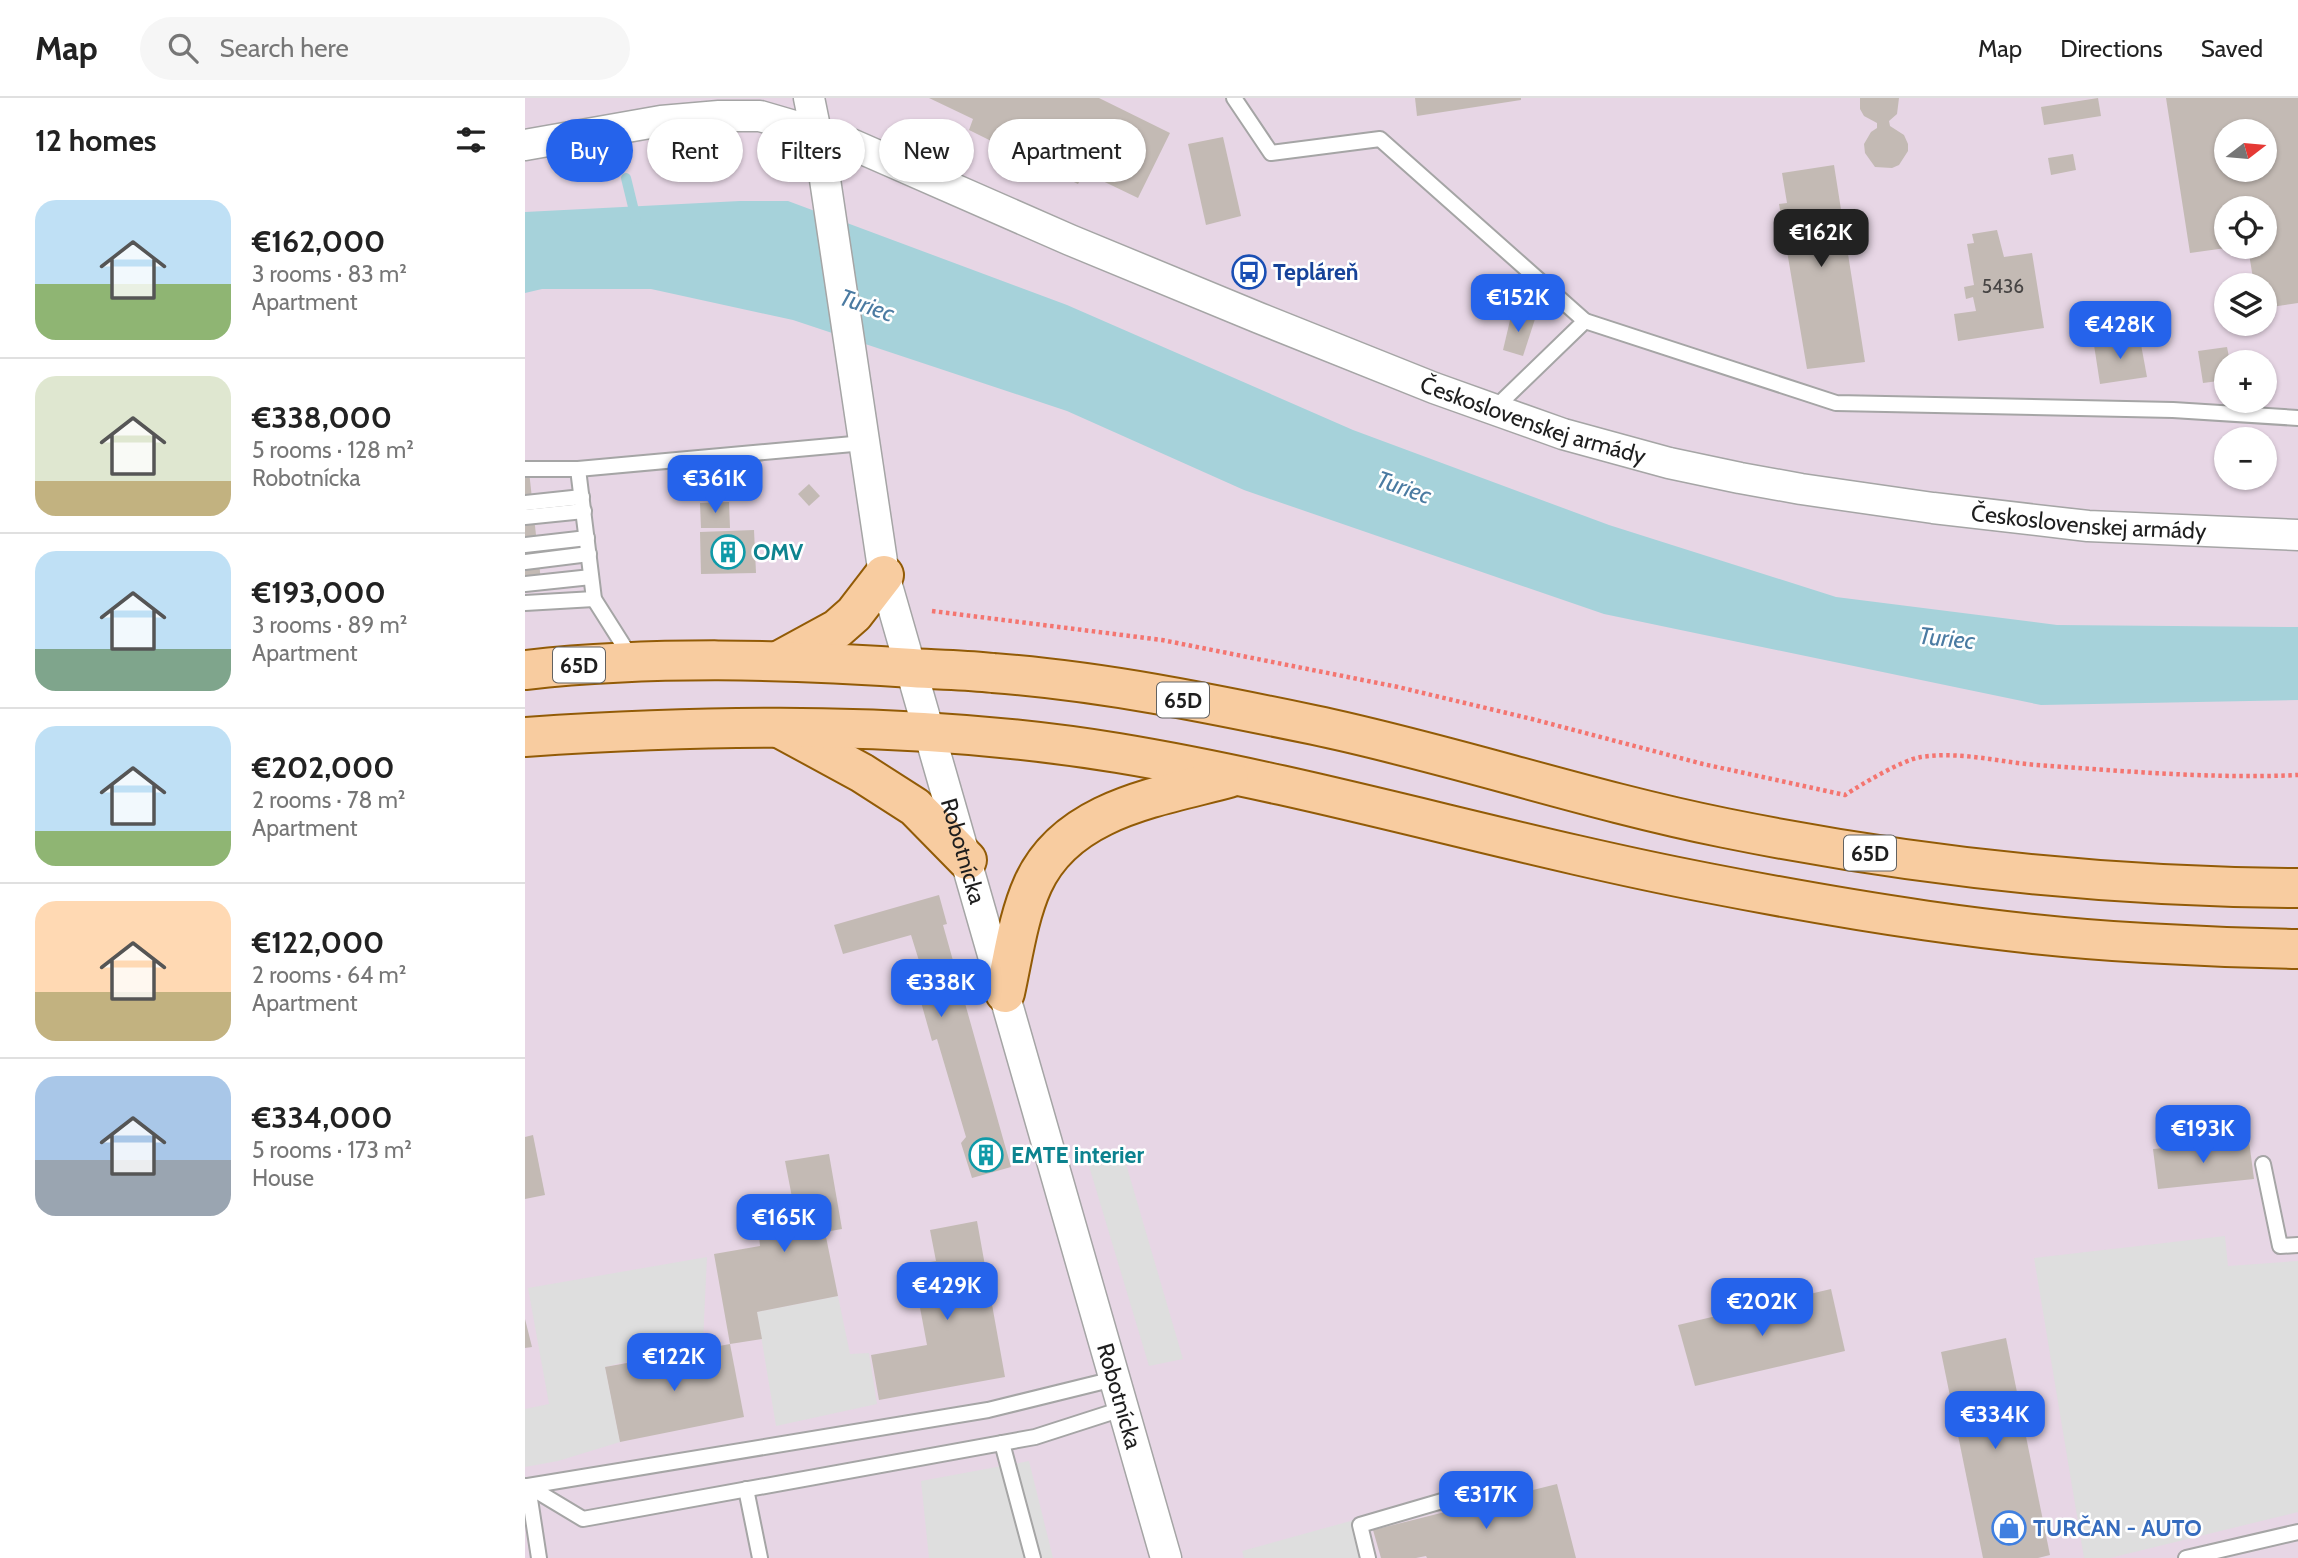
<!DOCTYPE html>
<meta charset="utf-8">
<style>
:root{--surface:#fff;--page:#f6f6f6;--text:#222;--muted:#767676;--line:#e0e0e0;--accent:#2563eb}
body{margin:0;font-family:Cabin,sans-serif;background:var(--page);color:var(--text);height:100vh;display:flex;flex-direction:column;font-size:26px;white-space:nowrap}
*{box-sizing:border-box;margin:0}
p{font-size:23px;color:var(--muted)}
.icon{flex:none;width:38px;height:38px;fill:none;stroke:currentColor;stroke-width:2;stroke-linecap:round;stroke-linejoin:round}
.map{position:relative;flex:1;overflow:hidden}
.sheet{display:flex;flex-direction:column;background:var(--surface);width:525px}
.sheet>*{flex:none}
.guide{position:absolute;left:21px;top:21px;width:665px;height:63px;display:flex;gap:14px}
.needle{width:46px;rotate:74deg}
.buttons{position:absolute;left:1689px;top:21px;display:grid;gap:14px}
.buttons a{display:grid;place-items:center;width:63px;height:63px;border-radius:50%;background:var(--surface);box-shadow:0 2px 5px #0004;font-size:35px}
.price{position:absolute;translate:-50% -60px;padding:0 16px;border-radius:14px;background:var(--accent);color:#fff;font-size:23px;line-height:46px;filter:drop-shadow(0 2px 4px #0008)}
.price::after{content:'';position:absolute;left:50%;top:42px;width:21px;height:16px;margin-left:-10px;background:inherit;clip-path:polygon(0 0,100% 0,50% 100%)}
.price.on{background:#222;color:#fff}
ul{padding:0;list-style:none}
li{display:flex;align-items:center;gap:21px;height:175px;padding:0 35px}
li+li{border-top:2px solid var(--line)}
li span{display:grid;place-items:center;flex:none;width:196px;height:140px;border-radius:21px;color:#555}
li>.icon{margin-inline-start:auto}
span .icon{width:84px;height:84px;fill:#fffc;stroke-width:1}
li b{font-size:30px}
h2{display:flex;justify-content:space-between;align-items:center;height:84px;padding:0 35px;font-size:30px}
.pill{padding:0 24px;border-radius:32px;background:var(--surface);box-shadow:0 2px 5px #0004;font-size:24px;line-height:63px}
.pill.on{background:var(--accent);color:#fff}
header{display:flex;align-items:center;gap:42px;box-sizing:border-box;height:98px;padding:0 35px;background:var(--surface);border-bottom:2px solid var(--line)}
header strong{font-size:33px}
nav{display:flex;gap:38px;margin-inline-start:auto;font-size:24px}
.search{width:490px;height:63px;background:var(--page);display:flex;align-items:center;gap:18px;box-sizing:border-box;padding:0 24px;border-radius:38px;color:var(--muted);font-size:26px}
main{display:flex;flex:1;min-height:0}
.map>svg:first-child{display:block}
.industrial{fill:#e7d6e5;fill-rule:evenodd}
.parking{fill:#dedede}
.water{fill:#a6d2da}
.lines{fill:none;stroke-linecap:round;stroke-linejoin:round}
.stream{stroke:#a6d2da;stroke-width:10}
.building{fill:#c3bab4;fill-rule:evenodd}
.service-casing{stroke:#a5a5a5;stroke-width:18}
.minor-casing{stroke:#a5a5a5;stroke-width:33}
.primary-casing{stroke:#925b06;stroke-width:42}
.path{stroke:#f47570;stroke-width:4.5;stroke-dasharray:3.5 3.5;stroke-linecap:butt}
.service{stroke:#fff;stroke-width:14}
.minor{stroke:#fff;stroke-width:30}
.primary{stroke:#f8cca0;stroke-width:38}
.labels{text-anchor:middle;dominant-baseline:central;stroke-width:5;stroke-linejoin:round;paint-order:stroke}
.number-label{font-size:19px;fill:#474544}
.shield{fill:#fff;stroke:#626262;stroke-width:2}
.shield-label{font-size:21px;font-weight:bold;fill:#1e1e1e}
.transit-label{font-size:23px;font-weight:bold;fill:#164399;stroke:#fff;text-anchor:start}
.street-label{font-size:23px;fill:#1e1e1e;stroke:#fff}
.culture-label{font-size:23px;font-weight:bold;fill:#0d838f;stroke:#fff;text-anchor:start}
.shop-label{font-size:23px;font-weight:bold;fill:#366cbe;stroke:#fff;text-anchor:start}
.water-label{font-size:24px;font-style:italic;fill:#4b7ba2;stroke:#fff}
</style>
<header>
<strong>Map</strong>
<div class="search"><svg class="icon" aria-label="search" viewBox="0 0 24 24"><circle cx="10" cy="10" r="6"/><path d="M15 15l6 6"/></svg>Search here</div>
<nav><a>Map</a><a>Directions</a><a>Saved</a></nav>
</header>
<main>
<section class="sheet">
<h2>12 homes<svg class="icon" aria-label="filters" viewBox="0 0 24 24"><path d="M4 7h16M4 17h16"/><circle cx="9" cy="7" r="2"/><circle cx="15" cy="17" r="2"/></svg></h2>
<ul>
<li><span style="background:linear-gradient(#bfe0f5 60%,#8fb573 0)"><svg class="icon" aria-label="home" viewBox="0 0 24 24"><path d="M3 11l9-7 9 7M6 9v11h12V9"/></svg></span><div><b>€162,000</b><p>3 rooms · 83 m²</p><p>Apartment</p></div></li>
<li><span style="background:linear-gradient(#dfe7d0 75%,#c2b280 0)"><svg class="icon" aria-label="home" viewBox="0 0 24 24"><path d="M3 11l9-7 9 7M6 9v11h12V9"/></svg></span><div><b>€338,000</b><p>5 rooms · 128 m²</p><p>Robotnícka</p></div></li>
<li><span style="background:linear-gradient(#bfe0f5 70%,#7fa58c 0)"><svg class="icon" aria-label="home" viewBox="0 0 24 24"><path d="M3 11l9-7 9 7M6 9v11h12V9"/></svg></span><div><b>€193,000</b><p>3 rooms · 89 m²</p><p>Apartment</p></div></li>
<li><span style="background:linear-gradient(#bfe0f5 75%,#8fb573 0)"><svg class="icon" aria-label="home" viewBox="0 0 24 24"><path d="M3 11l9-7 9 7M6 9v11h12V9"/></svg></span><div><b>€202,000</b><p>2 rooms · 78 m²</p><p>Apartment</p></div></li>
<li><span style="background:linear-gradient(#ffd9b3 65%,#c2b280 0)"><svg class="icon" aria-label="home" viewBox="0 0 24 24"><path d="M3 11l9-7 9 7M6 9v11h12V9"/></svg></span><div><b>€122,000</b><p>2 rooms · 64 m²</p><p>Apartment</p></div></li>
<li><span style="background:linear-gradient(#a9c7e8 60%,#9aa5b1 0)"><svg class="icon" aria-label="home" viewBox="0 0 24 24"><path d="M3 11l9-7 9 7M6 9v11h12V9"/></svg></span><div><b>€334,000</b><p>5 rooms · 173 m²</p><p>House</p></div></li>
</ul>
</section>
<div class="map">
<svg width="1773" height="1460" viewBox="0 0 1773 1460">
<rect width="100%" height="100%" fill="#eeeae4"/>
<path class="industrial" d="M0 0H1773V1460H0ZM1701 33H1740V72H1701ZM1701 110H1740V149H1701ZM1701 187H1740V226H1701ZM1701 264H1740V303H1701ZM1701 341H1740V380H1701Z"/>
<g class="parking">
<path d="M599 1059 658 1261 624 1268 564 1068Z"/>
<path d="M1700 1138 1703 1168 1773 1163V1414L1585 1460H1559L1509 1160Z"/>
<path d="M182 1159 178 1244 80 1269 95 1344 33 1363 0 1369V1311L24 1306 3 1190Z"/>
<path d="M313 1198 325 1256 344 1255 352 1306 251 1328 232 1214Z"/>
<path d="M504 1363 528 1460H404L396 1383Z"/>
<path d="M840 1419 852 1460H719L717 1453Z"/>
</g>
<path class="water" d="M215 103H263L542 207 828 332 1084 427 1311 499 1532 527 1773 529V602L1516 607 1079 516 719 392 542 313 268 222 126 191H17L0 195V114Z"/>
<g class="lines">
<path class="stream" d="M101 80 111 121"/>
</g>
<g class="building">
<path d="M404 0H574L645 35 613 100 559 74 553 86 444 32 448 21Z"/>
<path d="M890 0H996V2L892 18Z"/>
<path d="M1335 0H1374L1372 16 1364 23 1365 28 1379 37 1383 46V53L1374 67 1367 70 1350 69 1340 55 1339 46 1346 34 1352 30V25L1339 18 1335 11Z"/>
<path d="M1573 0 1576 18 1519 27 1516 9Z"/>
<path d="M1641 0H1773V205L1740 210V187H1729L1723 149H1740V110H1701V150L1665 155ZM1701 33H1740V72H1701Z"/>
<path d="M698 39 716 118 681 127 663 46Z"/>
<path d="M1548 56 1551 72 1526 77 1523 60Z"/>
<path d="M1309 67 1340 264 1282 271 1254 106 1262 105 1257 75Z"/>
<path d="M1472 132 1479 159 1507 155 1519 230 1433 243 1429 216 1451 213 1448 199 1441 201 1439 189 1449 187 1442 146 1449 145 1447 136Z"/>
<path d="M987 214 1010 221 998 258 978 252Z"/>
<path d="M1615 241 1622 279 1575 286 1569 247Z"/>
<path d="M1702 249 1705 264H1701V282L1678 285 1673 253Z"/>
<path d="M4 373 17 492 0 494V374Z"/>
<path d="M284 386 295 398 284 408 273 396Z"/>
<path d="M204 404 205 430H176L175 405Z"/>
<path d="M229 432 231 475 176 476 175 434Z"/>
<path d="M414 797 422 826 418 827 486 1069 447 1080 436 1045 441 1039 412 941 407 943 386 869 395 866 386 837 318 856 309 827Z"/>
<path d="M8 1037 20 1097 0 1101V1039Z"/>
<path d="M1724 1043 1729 1081 1633 1091 1628 1051Z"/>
<path d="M304 1056 317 1131 300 1134 313 1198 232 1214 237 1241 205 1246 189 1156 235 1148 233 1127 271 1120 260 1063Z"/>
<path d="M452 1123 480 1279 354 1302 346 1257 402 1247 387 1167 411 1163 405 1132Z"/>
<path d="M1306 1191 1320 1253 1170 1288 1153 1227Z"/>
<path d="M0 1221 7 1249 0 1250Z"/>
<path d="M1481 1240 1525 1457 1513 1460H1458L1416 1254Z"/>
<path d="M205 1246 219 1319 95 1344 80 1269Z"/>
<path d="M1032 1386 1051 1460H902L901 1458 891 1460H856L848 1432Z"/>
</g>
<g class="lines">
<defs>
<g id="service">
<path d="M709 0 746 55 855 41 1060 223 968 312"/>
<path d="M1060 223 1311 305 1648 312 1773 320"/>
<path d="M0 371H53L339 345"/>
<path d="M53 371 69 501 107 561"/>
<path d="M0 405 57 399"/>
<path d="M0 419 59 413"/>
<path d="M0 447 62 440"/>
<path d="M0 464 64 456"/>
<path d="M0 486 66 479"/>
<path d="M0 505 69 501"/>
<path d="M1738 1066 1755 1148 1773 1147"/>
<path d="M477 1345 508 1460"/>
<path d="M0 1388H3L58 1421 510 1339 597 1311"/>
<path d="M221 1391 235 1460"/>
<path d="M14 1460 3 1388 463 1312 589 1281"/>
<path d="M843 1460 835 1427 972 1387"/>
<path d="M1661 1460 1773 1434"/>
</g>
<g id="minor">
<path id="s1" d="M284 0 298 68 359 477 641 1460"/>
<path id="s2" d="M0 47 136 23 194 18H235L317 42 545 142 734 220 909 290 1038 336 1144 365 1215 380 1276 391 1408 410 1563 428 1773 437"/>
</g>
<g id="primary">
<path d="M257 561 312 531 329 516 359 477"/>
<path d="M0 572C129 558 258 561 387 570 414 572 441 572 468 575 576 583 683 605 789 627 927 656 1061 702 1200 730 1388 768 1581 789 1773 790"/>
<path d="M256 631 337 675 390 709 442 762"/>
<path d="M0 639C198 626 397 623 593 655 792 688 985 747 1183 785 1327 813 1474 837 1620 845 1671 848 1722 850 1773 851"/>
<path d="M480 895C488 859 493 819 508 786 542 711 633 699 704 680"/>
</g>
</defs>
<use href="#service" class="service-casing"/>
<use href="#minor" class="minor-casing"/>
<use href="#primary" class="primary-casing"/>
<path class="path" d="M407 513 637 542 873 589 1007 621 1178 666 1320 697C1337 686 1377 662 1396 659 1436 653 1473 664 1512 667 1598 673 1687 681 1773 677"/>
<use href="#service" class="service"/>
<use href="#minor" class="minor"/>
<use href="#primary" class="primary"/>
</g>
<defs>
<symbol id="bus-ring" viewBox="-11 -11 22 22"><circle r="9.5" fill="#fff" stroke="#1a4fb4" stroke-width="1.5"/><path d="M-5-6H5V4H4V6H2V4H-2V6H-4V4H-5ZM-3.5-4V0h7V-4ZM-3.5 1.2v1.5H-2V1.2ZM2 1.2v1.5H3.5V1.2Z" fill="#1a4fb4"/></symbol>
<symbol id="building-ring" viewBox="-11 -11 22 22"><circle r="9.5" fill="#fff" stroke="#0f9aa8" stroke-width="1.5"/><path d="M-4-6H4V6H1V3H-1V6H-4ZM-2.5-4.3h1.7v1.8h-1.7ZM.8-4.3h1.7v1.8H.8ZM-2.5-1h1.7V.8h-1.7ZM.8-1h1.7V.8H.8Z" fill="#0f9aa8"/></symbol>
<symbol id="shop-ring" viewBox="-11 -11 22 22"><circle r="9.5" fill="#fff" stroke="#3f7fe0" stroke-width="1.5"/><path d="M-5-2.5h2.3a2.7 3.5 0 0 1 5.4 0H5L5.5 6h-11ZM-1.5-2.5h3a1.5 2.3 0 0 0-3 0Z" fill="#3f7fe0"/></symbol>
</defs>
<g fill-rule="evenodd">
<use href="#bus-ring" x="705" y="155" width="38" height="38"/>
<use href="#building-ring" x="184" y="435" width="38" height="38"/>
<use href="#building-ring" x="442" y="1038" width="38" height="38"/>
<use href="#shop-ring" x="1465" y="1411" width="38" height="38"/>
</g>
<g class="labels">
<g class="number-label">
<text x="1478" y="188">5436</text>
</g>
<g class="shield">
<rect x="28" y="549.5" width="52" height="35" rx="5"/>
<rect x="632" y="584.5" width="52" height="35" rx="5"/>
<rect x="1319" y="737.5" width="52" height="35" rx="5"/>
</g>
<g class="shield-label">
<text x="54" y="567">65D</text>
<text x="658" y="602">65D</text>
<text x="1345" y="755">65D</text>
</g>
<g class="transit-label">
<text x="748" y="174">Tepláreň</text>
</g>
<g class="street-label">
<text stroke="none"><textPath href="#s2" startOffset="1069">Československej armády</textPath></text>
<text stroke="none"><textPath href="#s2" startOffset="1636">Československej armády</textPath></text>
<text stroke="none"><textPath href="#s1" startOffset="770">Robotnícka</textPath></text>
<text stroke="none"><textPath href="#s1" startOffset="1337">Robotnícka</textPath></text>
</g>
<g class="culture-label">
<text x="228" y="454">OMV</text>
<text x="486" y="1057">EMTE interier</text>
</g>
<g class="shop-label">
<text x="1508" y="1430">TURČAN - AUTO</text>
</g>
<g class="water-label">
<text transform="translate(342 207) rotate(19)">Turiec</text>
<text transform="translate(879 389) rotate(19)">Turiec</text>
<text transform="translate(1422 540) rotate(6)">Turiec</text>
</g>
</g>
</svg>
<div class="buttons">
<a><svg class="needle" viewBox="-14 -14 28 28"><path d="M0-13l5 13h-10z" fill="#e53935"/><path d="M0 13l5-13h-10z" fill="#767676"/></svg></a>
<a><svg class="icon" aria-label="locate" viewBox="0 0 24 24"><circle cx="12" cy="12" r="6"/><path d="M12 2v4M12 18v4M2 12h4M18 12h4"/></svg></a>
<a><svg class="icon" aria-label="layers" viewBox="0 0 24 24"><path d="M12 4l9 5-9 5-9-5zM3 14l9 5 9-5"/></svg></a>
<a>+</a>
<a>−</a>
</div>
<b class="price on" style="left:1296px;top:171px">€162K</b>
<b class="price" style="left:993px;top:236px">€152K</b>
<b class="price" style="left:1595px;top:263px">€428K</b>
<b class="price" style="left:190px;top:417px">€361K</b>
<b class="price" style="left:416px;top:921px">€338K</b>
<b class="price" style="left:1678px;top:1067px">€193K</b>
<b class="price" style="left:259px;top:1156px">€165K</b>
<b class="price" style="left:422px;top:1224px">€429K</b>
<b class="price" style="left:1237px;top:1240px">€202K</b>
<b class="price" style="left:149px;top:1295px">€122K</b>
<b class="price" style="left:1470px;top:1353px">€334K</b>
<b class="price" style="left:961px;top:1433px">€317K</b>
<div class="guide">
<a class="pill on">Buy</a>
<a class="pill">Rent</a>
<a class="pill">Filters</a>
<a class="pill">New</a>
<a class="pill">Apartment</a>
</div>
</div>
</main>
